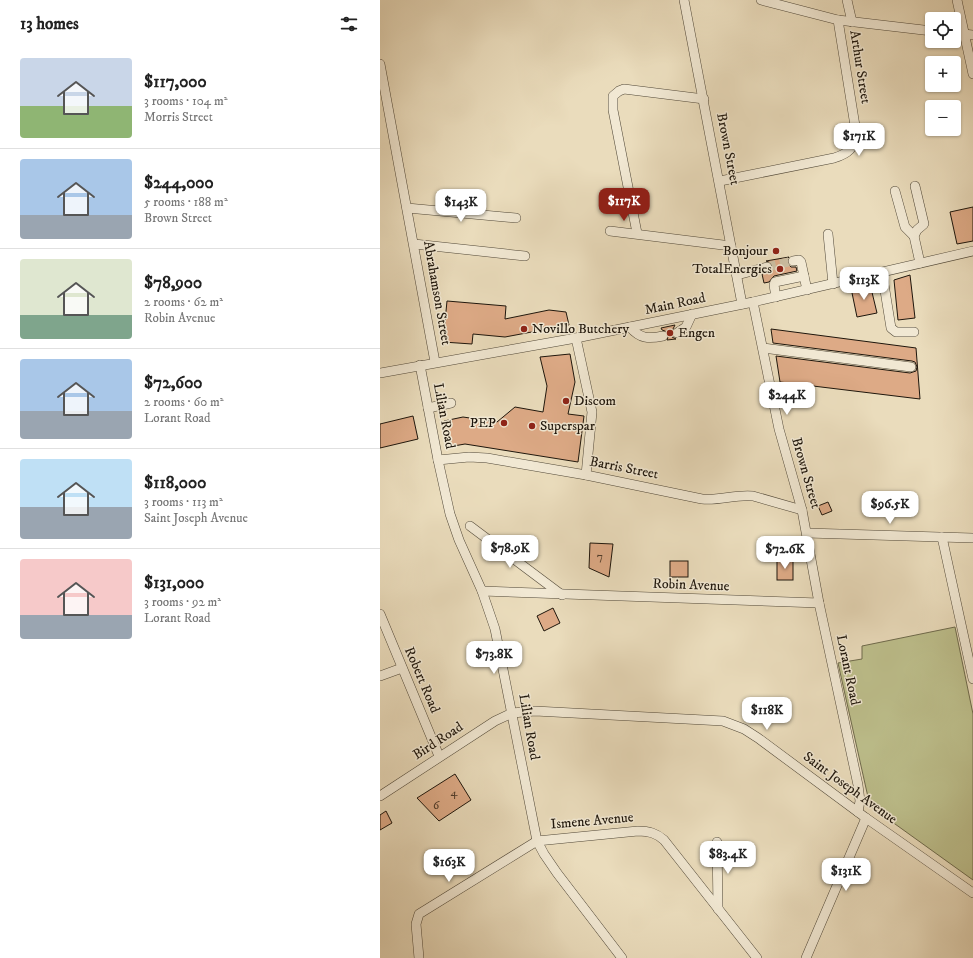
<!DOCTYPE html>
<meta charset="utf-8">
<style>
:root{--surface:#fff;--page:#f6f6f6;--text:#222;--muted:#767676;--line:#e0e0e0;--accent:#8f2418}
body{margin:0;font-family:"IM FELL DW Pica",serif;background:var(--page);color:var(--text);height:100vh;display:flex;flex-direction:column;font-size:15px;white-space:nowrap}
*{box-sizing:border-box;margin:0}
p{font-size:13px;color:var(--muted)}
.icon{flex:none;width:22px;height:22px;fill:none;stroke:currentColor;stroke-width:2;stroke-linecap:round;stroke-linejoin:round}
.map{position:relative;flex:1;overflow:hidden}
.sheet{display:flex;flex-direction:column;background:var(--surface);width:380px}
.sheet>*{flex:none}
.fabs{position:absolute;left:545px;top:12px;display:grid;gap:8px}
.fabs a{display:grid;place-items:center;width:36px;height:36px;border-radius:4px;background:var(--surface);box-shadow:0 1px 3px #0004;font-size:20px}
.price{position:absolute;translate:-50% -34px;padding:0 9px;border-radius:8px;background:#fff;color:#222;font-size:13px;line-height:26px;filter:drop-shadow(0 1px 2px #0008)}
.price::after{content:'';position:absolute;left:50%;top:24px;width:12px;height:9px;margin-left:-6px;background:inherit;clip-path:polygon(0 0,100% 0,50% 100%)}
.price.active{background:var(--accent);color:#fff}
ul{padding:0;list-style:none}
li{display:flex;align-items:center;gap:12px;height:100px;padding:0 20px}
li+li{border-top:1px solid var(--line)}
li span{display:grid;place-items:center;flex:none;width:112px;height:80px;border-radius:4px;color:#555}
li>.icon{margin-inline-start:auto}
span .icon{width:48px;height:48px;fill:#fffc;stroke-width:1}
li b{font-size:17px}
h2{display:flex;justify-content:space-between;align-items:center;height:48px;padding:0 20px;font-size:17px}
main{display:flex;flex:1;min-height:0}
.map>svg:first-child{display:block}
.green{fill:#bdbf8c;stroke:#6e6a4c}
.building{fill:#ddaa86;stroke:#1e160c}
.lines{fill:none;stroke-linecap:round;stroke-linejoin:round}
.minor-tunnel{stroke:#cbbea2;stroke-width:9;stroke-dasharray:9 4.5;stroke-linecap:butt}
.minor-casing{stroke:#514838;stroke-width:10}
.minor{stroke:#f1e8d3;stroke-width:9}
.poi-dot{fill:#8f2418;stroke:#f1e8d3;stroke-width:1.5}
.labels{text-anchor:middle;dominant-baseline:central;stroke-width:3;stroke-linejoin:round;paint-order:stroke}
.number-label{font-size:12px;fill:#4e3b2a}
.street-label{font-size:14px;fill:#1e160c;stroke:#f1e8d3}
.poi-label{font-size:14px;fill:#1e160c;stroke:#f1e8d3;text-anchor:start}
</style>
<main>
<section class="sheet">
<h2>13 homes<svg class="icon" aria-label="filters" viewBox="0 0 24 24"><path d="M4 7h16M4 17h16"/><circle cx="9" cy="7" r="2"/><circle cx="15" cy="17" r="2"/></svg></h2>
<ul>
<li><span style="background:linear-gradient(#c9d6e8 60%,#8fb573 0)"><svg class="icon" aria-label="home" viewBox="0 0 24 24"><path d="M3 11l9-7 9 7M6 9v11h12V9"/></svg></span><div><b>$117,000</b><p>3 rooms · 104 m²</p><p>Morris Street</p></div></li>
<li><span style="background:linear-gradient(#a9c7e8 70%,#9aa5b1 0)"><svg class="icon" aria-label="home" viewBox="0 0 24 24"><path d="M3 11l9-7 9 7M6 9v11h12V9"/></svg></span><div><b>$244,000</b><p>5 rooms · 188 m²</p><p>Brown Street</p></div></li>
<li><span style="background:linear-gradient(#dfe7d0 70%,#7fa58c 0)"><svg class="icon" aria-label="home" viewBox="0 0 24 24"><path d="M3 11l9-7 9 7M6 9v11h12V9"/></svg></span><div><b>$78,900</b><p>2 rooms · 62 m²</p><p>Robin Avenue</p></div></li>
<li><span style="background:linear-gradient(#a9c7e8 65%,#9aa5b1 0)"><svg class="icon" aria-label="home" viewBox="0 0 24 24"><path d="M3 11l9-7 9 7M6 9v11h12V9"/></svg></span><div><b>$72,600</b><p>2 rooms · 60 m²</p><p>Lorant Road</p></div></li>
<li><span style="background:linear-gradient(#bfe0f5 60%,#9aa5b1 0)"><svg class="icon" aria-label="home" viewBox="0 0 24 24"><path d="M3 11l9-7 9 7M6 9v11h12V9"/></svg></span><div><b>$118,000</b><p>3 rooms · 113 m²</p><p>Saint Joseph Avenue</p></div></li>
<li><span style="background:linear-gradient(#f6c9c9 70%,#9aa5b1 0)"><svg class="icon" aria-label="home" viewBox="0 0 24 24"><path d="M3 11l9-7 9 7M6 9v11h12V9"/></svg></span><div><b>$131,000</b><p>3 rooms · 92 m²</p><p>Lorant Road</p></div></li>
</ul>
</section>
<div class="map">
<svg width="593" height="958" viewBox="0 0 593 958">
<rect width="100%" height="100%" fill="#eadcbc"/>
<filter id="stains"><feTurbulence type="fractalNoise" baseFrequency=".005" numOctaves="4"/><feColorMatrix values="0 0 0 0 .2 0 0 0 0 .09 0 0 0 0 .02 0 0 0 .5 -.17"/></filter>
<radialGradient id="worn" r=".72"><stop offset=".6" stop-color="#630" stop-opacity="0"/><stop offset="1" stop-color="#630" stop-opacity=".3"/></radialGradient>
<path class="green" d="M575 627 593 714V880L490 806 458 663 482 659V646Z"/>
<g class="building">
<path d="M593 207V241L577 244 570 212Z"/>
<path d="M409 257 407 259 408 264 411 267H416L417 271 394 276 389 282 384 283 382 274 391 271 393 268 391 263 386 261Z"/>
<path d="M530 275 535 318 518 320 514 280Z"/>
<path d="M490 284 497 313 477 317 471 288Z"/>
<path d="M67 301 126 306 125 319 169 310 186 312 189 325 125 337 93 334 92 344 63 342Z"/>
<path d="M295 325 291 333 292 337 296 339 287 340 289 334 285 331 282 330 281 328Z"/>
<path d="M391 329 536 348 540 399 400 382 396 356 530 373 536 371 537 367 535 362 532 361 393 343Z"/>
<path d="M190 354 195 382 188 414 204 416 198 462 85 444 68 447 64 421 83 417 117 422 135 407 163 412 167 386 160 357Z"/>
<path d="M33 416 38 439 0 448V424Z"/>
<path d="M448 502 452 511 442 515 438 506Z"/>
<path d="M210 543 233 544 229 577 209 568Z"/>
<rect x="290" y="561" width="18" height="16"/>
<rect x="397" y="561" width="16" height="19"/>
<path d="M173 608 180 623 164 631 157 616Z"/>
<path d="M75 774 91 800 59 821 37 798Z"/>
<path d="M6 811 12 823 0 830V815Z"/>
</g>
<g class="lines">
<path class="minor-tunnel" d="M387 267 413 261"/>
<defs>
<g id="minor">
<path d="M304 0 362 304"/>
<path d="M381 0 458 20 552 31"/>
<path d="M467 0 472 22"/>
<path d="M577 0 593 74"/>
<path d="M574 33 593 35"/>
<path d="M0 64 55 362"/>
<path d="M340 181 454 158C467 154 476 148 476 132L458 20"/>
<path d="M515 191 525 227 534 236 540 263"/>
<path d="M27 208 136 218"/>
<path d="M230 231 351 246"/>
<path d="M257 233 233 110V96L239 91 244 89 324 99"/>
<path d="M448 234 453 284"/>
<path d="M534 236 537 230 544 224 535 186"/>
<path d="M34 244 145 256"/>
<path d="M413 261 419 260 421 262 427 290"/>
<path d="M502 272 511 328 516 332H534"/>
<path d="M357 275 387 267"/>
<path d="M396 297 394 285 395 282 424 276"/>
<path d="M373 302 399 429 422 510 439 603 478 785 480 801 478 812"/>
<path d="M250 327C260 339 269 339 283 336"/>
<path d="M297 333 306 327 312 314"/>
<path d="M196 338 212 412 206 475"/>
<path d="M383 348 531 367"/>
<path d="M40 365 58 460 70 514 79 540 102 591 115 629 157 841 164 854 177 873 242 958"/>
<path d="M0 373 196 338 373 302 593 251"/>
<path d="M48 408 71 403"/>
<path d="M58 460 89 457 107 458 206 475 322 499C339 501 356 494 373 496L422 510"/>
<path d="M90 526 182 595"/>
<path d="M427 533 593 538"/>
<path d="M562 537 593 679"/>
<path d="M102 591 439 603"/>
<path d="M0 614 59 756"/>
<path d="M0 676 22 668"/>
<path d="M0 796 115 721 132 713 155 711 343 721 364 729 378 738 486 818 593 893"/>
<path d="M337 842 338 909"/>
<path d="M39 958 36 924 39 914 157 841 258 831C269 831 276 833 284 840L377 958"/>
<path d="M426 958 486 818"/>
</g>
</defs>
<use href="#minor" class="minor-casing"/>
<use href="#minor" class="minor"/>
</g>
<g class="poi-dot">
<circle cx="396" cy="251" r="4"/>
<circle cx="400" cy="269" r="4"/>
<circle cx="144" cy="329" r="4"/>
<circle cx="290" cy="333" r="4"/>
<circle cx="186" cy="401" r="4"/>
<circle cx="124" cy="423" r="4"/>
<circle cx="152" cy="426" r="4"/>
</g>
<g class="labels">
<g class="number-label">
<text x="220" y="556">7</text>
<text x="74" y="792">4</text>
<text x="56" y="805">6</text>
</g>
<g class="street-label">
<text transform="translate(480 67) rotate(81)">Arthur Street</text>
<text transform="translate(348 149) rotate(79)">Brown Street</text>
<text transform="translate(57 293) rotate(80)">Abrahamson Street</text>
<text transform="translate(295 304) rotate(-12)">Main Road</text>
<text transform="translate(64 416) rotate(79)">Lilian Road</text>
<text transform="translate(244 468) rotate(11)">Barris Street</text>
<text transform="translate(426 473) rotate(74)">Brown Street</text>
<text transform="translate(311 585) rotate(2)">Robin Avenue</text>
<text transform="translate(468 670) rotate(78)">Lorant Road</text>
<text transform="translate(42 680) rotate(67)">Robert Road</text>
<text transform="translate(149 727) rotate(80)">Lilian Road</text>
<text transform="translate(58 741) rotate(-33)">Bird Road</text>
<text transform="translate(470 788) rotate(36)">Saint Joseph Avenue</text>
<text transform="translate(212 821) rotate(-5)">Ismene Avenue</text>
</g>
<g class="poi-label">
<text x="388" y="251" text-anchor="end">Bonjour</text>
<text x="392" y="269" text-anchor="end">TotalEnergies</text>
<text x="152" y="329">Novillo Butchery</text>
<text x="298" y="333">Engen</text>
<text x="194" y="401">Discom</text>
<text x="116" y="423" text-anchor="end">PEP</text>
<text x="160" y="426">Superspar</text>
</g>
</g>
<rect width="100%" height="100%" filter="url(#stains)"/>
<rect width="100%" height="100%" fill="url(#worn)"/>
</svg>
<div class="fabs">
<a><svg class="icon" aria-label="locate" viewBox="0 0 24 24"><circle cx="12" cy="12" r="6"/><path d="M12 2v4M12 18v4M2 12h4M18 12h4"/></svg></a>
<a>+</a>
<a>−</a>
</div>
<b class="price" style="left:479px;top:157px">$171K</b>
<b class="price active" style="left:244px;top:222px">$117K</b>
<b class="price" style="left:81px;top:223px">$143K</b>
<b class="price" style="left:484px;top:301px">$113K</b>
<b class="price" style="left:407px;top:416px">$244K</b>
<b class="price" style="left:510px;top:525px">$96.5K</b>
<b class="price" style="left:130px;top:569px">$78.9K</b>
<b class="price" style="left:405px;top:570px">$72.6K</b>
<b class="price" style="left:114px;top:675px">$73.8K</b>
<b class="price" style="left:387px;top:731px">$118K</b>
<b class="price" style="left:348px;top:875px">$83.4K</b>
<b class="price" style="left:69px;top:883px">$163K</b>
<b class="price" style="left:466px;top:892px">$131K</b>
</div>
</main>
